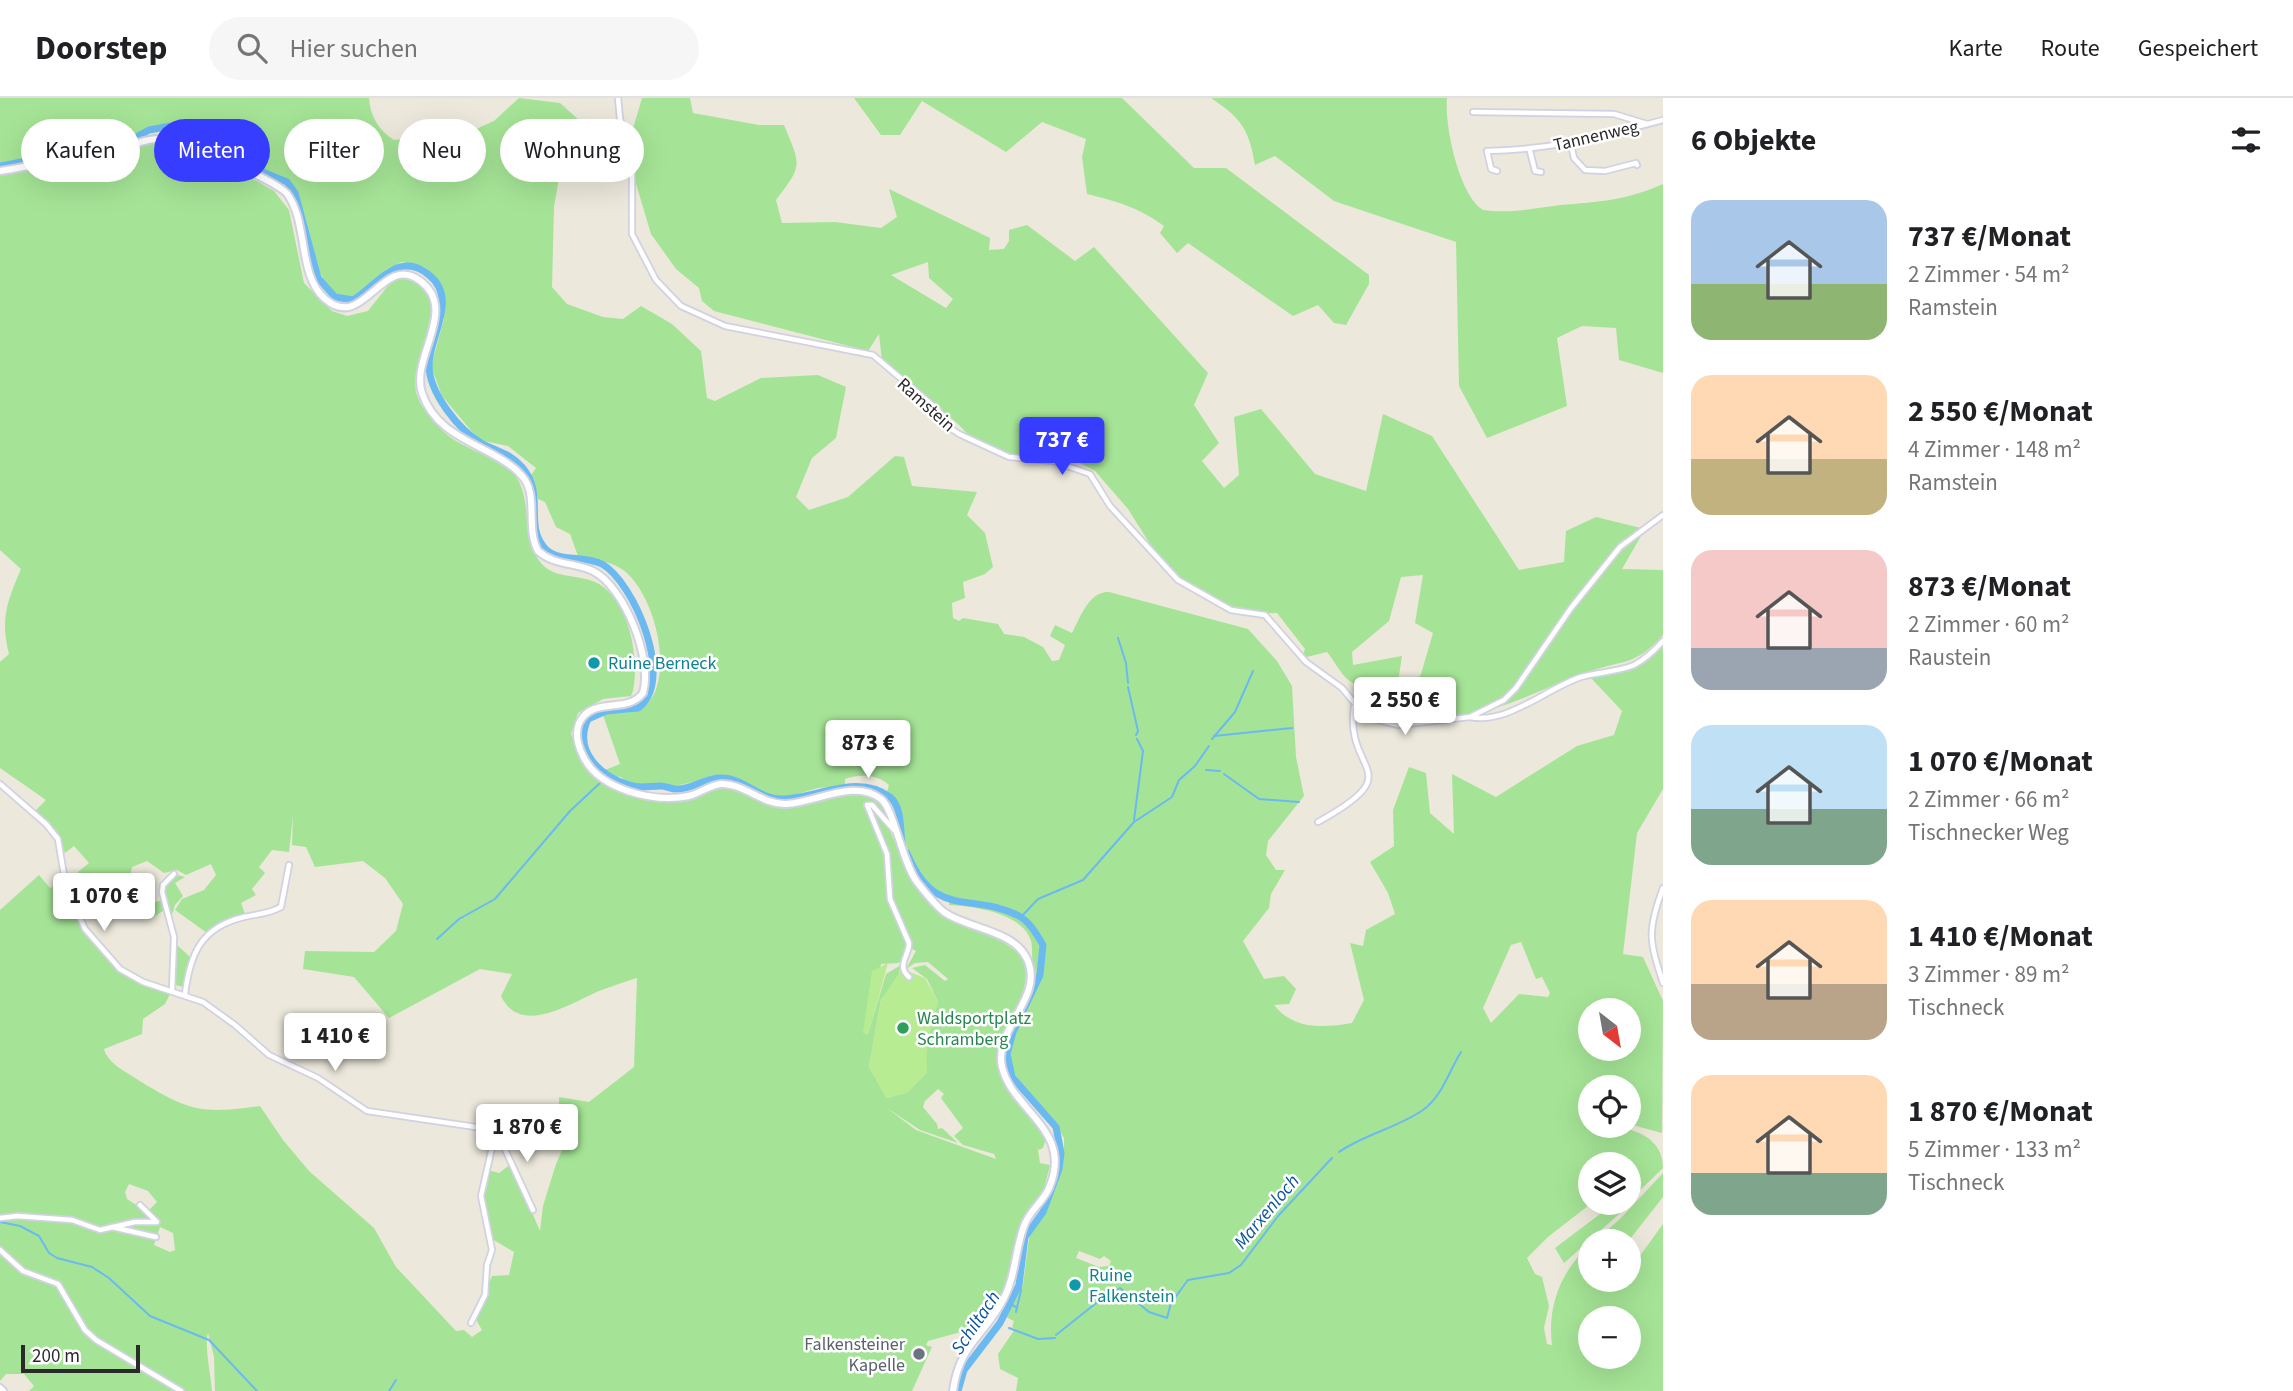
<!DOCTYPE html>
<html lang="de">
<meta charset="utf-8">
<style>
:root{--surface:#fff;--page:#f6f6f6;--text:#202124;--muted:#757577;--line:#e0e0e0;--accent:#373dfe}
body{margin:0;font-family:"Source Sans 3",sans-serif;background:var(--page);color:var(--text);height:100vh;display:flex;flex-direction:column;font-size:26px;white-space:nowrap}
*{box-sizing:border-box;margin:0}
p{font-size:23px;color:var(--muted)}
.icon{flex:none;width:38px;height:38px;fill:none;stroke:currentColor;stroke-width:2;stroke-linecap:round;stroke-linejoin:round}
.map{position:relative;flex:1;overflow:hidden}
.drawer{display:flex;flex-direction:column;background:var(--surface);width:630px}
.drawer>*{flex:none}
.guide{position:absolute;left:21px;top:21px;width:665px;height:63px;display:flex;gap:14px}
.needle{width:46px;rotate:149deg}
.buttons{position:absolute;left:1578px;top:900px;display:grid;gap:14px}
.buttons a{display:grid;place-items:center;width:63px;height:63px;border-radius:50%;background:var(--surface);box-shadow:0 7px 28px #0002;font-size:35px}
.scale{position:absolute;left:21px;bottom:18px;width:119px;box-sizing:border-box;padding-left:7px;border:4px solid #2a2a2a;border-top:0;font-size:19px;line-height:24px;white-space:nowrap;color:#2a2a2a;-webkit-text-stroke:5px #fff;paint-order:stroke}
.price{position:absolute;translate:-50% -60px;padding:0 16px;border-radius:7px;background:#fff;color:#222;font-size:23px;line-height:46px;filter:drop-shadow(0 2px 4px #0008)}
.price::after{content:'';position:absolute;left:50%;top:42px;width:21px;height:16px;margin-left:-10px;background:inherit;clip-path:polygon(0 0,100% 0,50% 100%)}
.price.on{background:var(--accent);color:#fff}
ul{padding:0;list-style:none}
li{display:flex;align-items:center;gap:21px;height:175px;padding:0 28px}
li span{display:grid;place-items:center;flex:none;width:196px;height:140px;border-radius:21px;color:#555}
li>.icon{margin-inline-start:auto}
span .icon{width:84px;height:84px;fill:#fffc;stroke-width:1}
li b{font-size:30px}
h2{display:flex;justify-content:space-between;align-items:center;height:84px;padding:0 28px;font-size:30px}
.pill{padding:0 24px;border-radius:32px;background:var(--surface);box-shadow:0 7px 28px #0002;font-size:24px;line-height:63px}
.pill.on{background:var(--accent);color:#fff}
header{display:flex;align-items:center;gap:42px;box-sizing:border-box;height:98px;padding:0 35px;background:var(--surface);border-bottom:2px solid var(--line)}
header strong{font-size:33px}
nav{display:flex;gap:38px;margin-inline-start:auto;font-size:24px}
.search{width:490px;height:63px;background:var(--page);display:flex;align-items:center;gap:18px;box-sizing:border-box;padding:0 24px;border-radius:38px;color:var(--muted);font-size:26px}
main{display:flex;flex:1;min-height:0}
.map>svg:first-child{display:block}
.green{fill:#a5e496;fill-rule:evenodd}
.pitch{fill:#b8ec92}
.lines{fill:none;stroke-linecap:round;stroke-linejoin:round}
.stream{stroke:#6bb9f1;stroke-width:2}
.river{stroke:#6bb9f1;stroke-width:7}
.minor-casing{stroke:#d1d1e3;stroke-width:8}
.secondary-casing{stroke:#d1d1e3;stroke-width:10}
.minor{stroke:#fff;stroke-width:4.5}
.secondary{stroke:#fff;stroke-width:6}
.culture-dot{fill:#0f9aa8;stroke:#fff;stroke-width:2.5}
.leisure-dot{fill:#2e9e5b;stroke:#fff;stroke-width:2.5}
.worship-dot{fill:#6b7280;stroke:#fff;stroke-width:2.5}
.labels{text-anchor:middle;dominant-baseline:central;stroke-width:5;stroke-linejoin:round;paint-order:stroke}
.street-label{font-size:18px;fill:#2a2a2a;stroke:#fff}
.culture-label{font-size:18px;fill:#0d838f;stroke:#fff;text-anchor:start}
.leisure-label{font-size:18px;fill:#27864d;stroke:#fff;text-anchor:start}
.worship-label{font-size:18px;fill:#5b616d;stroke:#fff;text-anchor:end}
.water-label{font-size:19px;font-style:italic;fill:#0a549e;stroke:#fff}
</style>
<header>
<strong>Doorstep</strong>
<div class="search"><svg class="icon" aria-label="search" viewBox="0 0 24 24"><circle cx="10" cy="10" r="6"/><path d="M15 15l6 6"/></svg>Hier suchen</div>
<nav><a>Karte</a><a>Route</a><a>Gespeichert</a></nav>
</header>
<main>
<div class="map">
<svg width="1663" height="1293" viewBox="0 0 1663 1293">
<rect width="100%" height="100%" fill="#ece8db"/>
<g class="green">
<path d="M0 0H369C370 18 379 33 394 42L404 41 442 51 451 42 494 23 519 0 560 5 580 23 560 74 554 109 552 189 567 206 603 219 623 221 641 208 672 226 701 253 707 300 715 303 761 280 818 277 846 289 836 340 812 360 796 399 809 412 848 399 895 358 904 359 912 388 977 394 967 417 985 435 993 469 985 476 963 484 965 500 952 505 953 520 959 523 963 520 998 526 1004 536 1024 539 1043 549 1052 563 1059 562 1065 547 1050 538 1055 527 1072 535C1080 520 1089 493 1109 494L1248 531 1277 563 1292 588 1296 659 1304 698 1268 743 1266 757 1276 772H1285L1271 796 1269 810 1243 843 1264 881 1284 878 1296 891 1289 906 1274 907C1294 932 1323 930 1352 925L1364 902 1350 845 1363 848 1366 832 1395 816 1388 795 1370 764 1394 748 1393 712 1409 669 1426 675 1430 715 1454 736 1452 676 1496 699 1577 648 1614 637 1622 613 1591 580C1619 573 1643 571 1663 548V691L1637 735 1623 856 1643 859 1663 903 1662 1035 1629 1026V989H1591V1027C1619 1027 1663 1032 1663 1070L1633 1099 1629 1092V1066H1591V1104H1593L1548 1139 1527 1160 1535 1176 1542 1179 1549 1208 1544 1230 1547 1246 1552 1247C1547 1208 1561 1172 1591 1146V1181H1629V1143H1595L1621 1120 1663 1075V1099L1630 1141 1639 1159 1663 1126V1293H1016L1018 1280 1000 1271 998 1256 1015 1231 1012 1229 1014 1223 1006 1219 1023 1187 1030 1133 1048 1109 1064 1058V1040L1057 1028 1038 1008 1012 973 1010 950 1036 883 1032 882C1032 874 1033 849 1031 843 1023 815 973 808 949 807V800C923 787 906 756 901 728 899 714 900 703 887 694L889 687C877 676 861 676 845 681V688L818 690 783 700 762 695 725 677 675 688 629 686 621 679 609 677 605 672 620 666 603 617C616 612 634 618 645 608 677 580 654 490 620 470 608 463 592 461 578 458L570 436 556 429 545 404 538 401 531 377 536 370 508 348 479 342 442 298 431 268 444 221 443 197 439 184 426 170 402 164 387 171 352 201C307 199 312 113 287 82L189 40 172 27 148 30 111 50 89 56H59L0 66ZM1521 844 1536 881 1542 879 1550 895 1548 899 1519 896 1491 925 1483 910 1511 847ZM1591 912H1629V950H1591ZM1079 1153 1100 1161 1104 1158 1111 1163 1109 1168 1099 1169 1076 1160ZM1591 1220H1629V1258H1591Z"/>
<path d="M642 0H690L693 15 759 27H784C801 68 803 67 776 102L782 125 835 124 881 130 897 119 889 91 990 140 989 152 1004 151 1009 143V132L1027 127 1075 163 1094 149 1208 275 1194 307 1219 345 1202 363 1224 390 1239 377 1234 319 1261 311 1315 376 1366 393 1383 316 1432 338 1519 472 1564 464 1566 433 1596 419 1645 431 1622 471 1663 472V537C1634 569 1624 561 1588 574 1547 588 1506 612 1462 617 1435 620 1366 598 1346 580 1339 573 1334 562 1327 554L1307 559 1303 556 1305 551 1277 515 1236 516 1167 473 1128 411 1095 373 1078 364 1009 359 981 350 958 326 882 263 879 236 868 253 714 213 702 203 699 190 676 171 651 136 634 79 637 51 632 34ZM928 164 929 180 953 201 946 210 891 177ZM1423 477 1415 525 1433 535 1421 576 1412 590 1398 584 1402 558 1353 567 1352 554 1389 523 1401 479Z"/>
<path d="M854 0H1122L1194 70H1226L1369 177V186L1346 227 1334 225 1318 207 1293 218 1188 145 1177 155 1160 135 1164 128C1140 110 1116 103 1087 96L1082 59 1086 41 1042 24 1006 54 922 3 900 37H881Z"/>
<path d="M1211 0H1447C1444 26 1459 98 1483 112 1509 116 1535 110 1561 107 1597 104 1629 102 1663 86V275L1619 262 1616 230 1582 228 1557 240 1567 308 1487 340 1459 288 1456 144 1334 103 1275 58 1255 67C1249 31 1241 20 1211 0Z"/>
<path d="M155 43 166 44 234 70 274 93 289 112 304 185 332 213 347 218 368 213 394 180C467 175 409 258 416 294 420 309 432 322 443 333 462 352 507 362 517 380 533 407 520 439 541 465 554 481 577 476 595 484 629 499 640 560 633 593L631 598 603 601 578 615 571 636C588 674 609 698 653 700 676 701 699 689 722 690 742 690 761 707 782 709 823 712 874 670 892 728L887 727 916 788 933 807 952 822 1002 843 1024 859 1027 870 1024 891 999 954C998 986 1028 1013 1047 1038L1043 1050 1038 1052 1040 1065 1050 1067 1043 1095 1022 1124 1003 1199 967 1246 961 1234 928 1243 926 1247 932 1249 912 1293H215L214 1259 208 1235C204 1247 211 1278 212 1293H183L99 1243 88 1234 61 1187 21 1170 0 1151V812L39 777 50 790 64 783C90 845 103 874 171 894L165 906 143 921 142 936 104 951C108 965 123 972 135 980 187 1012 199 1017 260 1008L283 1042 309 1073 374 1130 396 1169 456 1233 464 1232 472 1239 482 1232 475 1220 492 1178 509 1177 514 1154 492 1141 482 1097 488 1072 499 1075 511 1066 540 1133 543 1108 556 1066 574 1025 570 1015 559 1008V999L589 1004 634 969 637 880C624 884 612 888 599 893 571 905 520 939 501 898L512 876 480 871 389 920 354 879 303 871 305 853 374 854 396 833 403 806 385 780 363 763 315 769 306 749 292 747 293 718 289 754 272 752 259 769 265 775 252 791 256 797 241 805 245 816 241 819 207 835 175 812 182 801 204 792 216 777 211 766 186 777 177 772 164 775 147 763 132 769 129 785H150L155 804 163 802 166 811 149 822 138 806 100 801 83 822 75 805 89 795 78 774 89 765 74 748 65 755 54 731 35 713 46 702 0 670V564L9 556C0 521 7 504 21 471L0 452V75L45 68 97 65ZM908 849 916 853 906 871 915 865 928 864 948 881 945 883 925 867 912 870 927 881 938 904C936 911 932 917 930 924 923 962 932 989 887 1000L869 969 881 902 898 879 901 867 886 876 868 936 881 866 899 865ZM938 991 944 996 941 1000 963 1030 954 1038 963 1047 994 1056 996 1061 916 1032 887 1010 920 1032 958 1045 942 1030 938 1031 937 1026 923 1009 925 1003ZM129 1086 148 1093 157 1104 147 1114 127 1101 125 1094ZM160 1129 173 1135 175 1152 170 1154 154 1147Z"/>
<path d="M177 777 185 779 175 785 183 798 175 807 171 820 163 790Z"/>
<path d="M176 846 191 860 184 889 175 887Z"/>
<path d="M1616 1104 1627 1109 1564 1165 1555 1150Z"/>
<path d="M0 1153 19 1171 59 1189 86 1236 94 1244 179 1293H29L34 1288 24 1276H6L0 1283Z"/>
</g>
<g class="pitch">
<path d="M888 865 868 937 863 935 872 873Z"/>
<path d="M902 871 925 880 938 904C931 928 925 949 927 975L907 995 886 1000 869 969 881 902Z"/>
</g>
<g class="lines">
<g class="stream">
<path d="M1118 540 1126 565 1128 585"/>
<path d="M1128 589 1138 633 1136 637"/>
<path d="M1214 638 1292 630"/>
<path d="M1212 641 1235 614 1253 573"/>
<path d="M1206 672 1220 673"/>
<path d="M1224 676 1259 701 1299 704"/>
<path d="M1134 722 1143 653 1137 641"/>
<path d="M1021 819 1038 801 1083 782 1134 724 1172 699 1179 682 1195 668 1209 648"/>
<path d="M437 841 459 821 495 801 570 713 600 685"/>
<path d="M1339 1054C1365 1036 1397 1030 1423 1012 1443 997 1449 973 1461 954"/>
<path d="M0 1124 20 1128 39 1138 49 1155 57 1160 92 1169 109 1180 150 1218 209 1242 257 1293"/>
<path d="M1010 1206 1016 1209"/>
<path d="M1016 1214 1021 1192 1019 1186"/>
<path d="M1009 1230 1038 1241 1055 1240"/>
<path d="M1056 1237 1100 1202 1120 1190 1149 1214 1167 1220 1171 1205 1188 1182 1229 1175 1241 1167 1278 1118 1332 1060"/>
<path d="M389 1293 396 1282"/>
</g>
<g class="river">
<path d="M0 68 58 57H94L113 52 149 32 171 28 189 44 287 84 295 95 318 180 335 199 353 202C377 188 398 151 429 177 459 201 429 239 429 267 429 295 459 332 481 345 496 353 510 355 522 369 545 396 525 425 543 448 556 466 583 456 602 466 634 484 676 583 638 610L606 613 588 621C573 653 600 678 629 687 640 691 649 688 660 688 666 688 671 691 676 691 692 692 706 679 722 680 743 680 759 701 781 701 816 701 857 674 890 699 902 709 900 731 902 744"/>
<path d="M907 755C935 823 971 793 1019 818 1030 824 1037 837 1043 847L1040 877 1013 934 1007 956 1012 979 1056 1029 1061 1055 1059 1071 1043 1114 1025 1139 1019 1187 1000 1225 964 1272 958 1293"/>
</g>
<defs>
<g id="minor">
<path d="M618 0 620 21 632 55V136L656 182 681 208 725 228 873 257 938 312 950 330 959 336 1009 359 1053 363 1090 376 1110 408 1178 482 1231 512 1265 517 1306 564 1342 590 1366 619 1398 627 1470 619 1504 602 1516 590 1571 510 1620 449 1663 417"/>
<path d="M1473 14 1614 16 1647 26"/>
<path d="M1571 47 1574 60 1585 72 1605 73 1636 65 1637 67"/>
<path d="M1530 53 1535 73 1541 74"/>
<path d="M1497 73 1491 71 1487 53C1550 52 1603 38 1663 22"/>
<path d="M1470 619C1507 627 1547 590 1581 579 1598 574 1618 574 1634 567 1646 561 1654 553 1663 543"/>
<path d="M0 686 46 726 58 741 66 789 85 831 120 871 143 884 203 904 235 927 269 957 318 980 367 1013 496 1032"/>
<path d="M1318 724C1412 672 1344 676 1354 609"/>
<path d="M894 732 872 707H867L887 756 890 801 909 845C909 858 896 868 909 879"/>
<path d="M1663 790C1647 833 1649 842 1663 885"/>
<path d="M172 893 174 839 162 794 163 787 174 776"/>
<path d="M185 896C190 856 201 829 244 819 257 816 269 816 281 809L289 767"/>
<path d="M497 1034 533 1112"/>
<path d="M0 1120 17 1118 72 1122 100 1132 135 1124H157L140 1107"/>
<path d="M112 1129 156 1139"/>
<path d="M0 1152 23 1173 58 1186 85 1232 96 1242 181 1293"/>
<path d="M471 1225 485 1197 487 1167 492 1152 481 1098 496 1032"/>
</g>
<g id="secondary">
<path d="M0 73C17 71 35 66 52 64 66 63 81 65 94 62 116 57 136 41 159 41 177 40 279 83 288 97 308 126 298 176 324 200 363 236 382 155 419 182 460 211 410 259 422 295 438 344 495 347 522 378 539 397 525 429 538 453 555 468 574 464 593 473 625 489 653 562 643 595 626 617 593 597 579 625 575 635 578 648 583 658 599 692 654 705 689 698 700 695 710 687 721 686 743 685 763 707 786 706 815 705 855 680 881 701 894 711 902 764 917 784 925 794 934 806 944 814 968 831 1014 832 1027 861 1045 900 993 930 1002 969 1013 1014 1074 1032 1049 1090 1043 1104 1029 1113 1024 1128 1015 1151 1016 1177 1004 1200 985 1238 959 1246 953 1293"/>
<path d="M0 1290 3 1293"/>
</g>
</defs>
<use href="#minor" class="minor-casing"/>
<use href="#secondary" class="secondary-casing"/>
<use href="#minor" class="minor"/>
<use href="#secondary" class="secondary"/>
</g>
<g class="culture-dot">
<circle cx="594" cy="565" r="7"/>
<circle cx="1075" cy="1187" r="7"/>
</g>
<circle class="leisure-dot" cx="903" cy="930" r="7"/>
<circle class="worship-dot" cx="919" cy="1256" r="7"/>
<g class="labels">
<g class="street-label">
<text transform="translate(1596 38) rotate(-13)">Tannenweg</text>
<text transform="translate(926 307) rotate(42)">Ramstein</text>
</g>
<g class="culture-label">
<text x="608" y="565">Ruine Berneck</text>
<text x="1089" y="1177">Ruine<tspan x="1089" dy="21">Falkenstein</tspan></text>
</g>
<g class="leisure-label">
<text x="917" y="920">Waldsportplatz<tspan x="917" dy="21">Schramberg</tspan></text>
</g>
<g class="worship-label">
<text x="905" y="1246">Falkensteiner<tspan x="905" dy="21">Kapelle</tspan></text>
</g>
<g class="water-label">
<text transform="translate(1267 1114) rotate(-50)">Marxenloch</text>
<text transform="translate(976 1225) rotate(-56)">Schiltach</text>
</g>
</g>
</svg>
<div class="buttons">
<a><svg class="needle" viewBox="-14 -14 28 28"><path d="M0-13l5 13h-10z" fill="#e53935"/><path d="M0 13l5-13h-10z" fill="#757577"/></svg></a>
<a><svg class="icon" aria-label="locate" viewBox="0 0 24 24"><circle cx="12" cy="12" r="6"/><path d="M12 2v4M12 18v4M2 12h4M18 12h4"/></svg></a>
<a><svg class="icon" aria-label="layers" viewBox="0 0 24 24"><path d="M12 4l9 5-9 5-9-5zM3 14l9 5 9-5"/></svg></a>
<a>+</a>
<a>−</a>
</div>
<div class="scale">200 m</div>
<b class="price on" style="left:1062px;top:379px">737 €</b>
<b class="price" style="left:1405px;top:639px">2 550 €</b>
<b class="price" style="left:868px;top:682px">873 €</b>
<b class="price" style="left:104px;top:835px">1 070 €</b>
<b class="price" style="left:335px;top:975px">1 410 €</b>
<b class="price" style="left:527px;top:1066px">1 870 €</b>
<div class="guide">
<a class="pill">Kaufen</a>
<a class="pill on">Mieten</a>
<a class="pill">Filter</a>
<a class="pill">Neu</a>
<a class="pill">Wohnung</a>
</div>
</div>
<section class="drawer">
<h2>6 Objekte<svg class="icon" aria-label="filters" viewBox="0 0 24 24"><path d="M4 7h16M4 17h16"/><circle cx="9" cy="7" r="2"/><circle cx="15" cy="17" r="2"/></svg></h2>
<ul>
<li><span style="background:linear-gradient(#a9c7e8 60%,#8fb573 0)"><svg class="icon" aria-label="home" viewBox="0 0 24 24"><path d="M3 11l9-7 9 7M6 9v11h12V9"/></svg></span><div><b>737 €/Monat</b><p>2 Zimmer · 54 m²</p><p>Ramstein</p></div></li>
<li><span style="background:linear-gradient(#ffd9b3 60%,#c2b280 0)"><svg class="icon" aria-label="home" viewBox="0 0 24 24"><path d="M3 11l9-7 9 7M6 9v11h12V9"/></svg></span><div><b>2 550 €/Monat</b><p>4 Zimmer · 148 m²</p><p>Ramstein</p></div></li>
<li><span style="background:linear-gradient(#f6c9c9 70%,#9aa5b1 0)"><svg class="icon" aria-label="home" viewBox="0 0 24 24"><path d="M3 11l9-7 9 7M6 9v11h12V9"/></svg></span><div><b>873 €/Monat</b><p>2 Zimmer · 60 m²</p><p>Raustein</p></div></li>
<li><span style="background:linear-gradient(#bfe0f5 60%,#7fa58c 0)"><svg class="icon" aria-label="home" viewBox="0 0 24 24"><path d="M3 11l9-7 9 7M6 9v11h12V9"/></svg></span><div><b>1 070 €/Monat</b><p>2 Zimmer · 66 m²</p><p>Tischnecker Weg</p></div></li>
<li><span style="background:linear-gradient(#ffd9b3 60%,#b9a48a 0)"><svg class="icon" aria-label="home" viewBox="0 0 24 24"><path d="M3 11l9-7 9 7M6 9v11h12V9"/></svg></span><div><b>1 410 €/Monat</b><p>3 Zimmer · 89 m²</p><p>Tischneck</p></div></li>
<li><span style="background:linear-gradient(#ffd9b3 70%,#7fa58c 0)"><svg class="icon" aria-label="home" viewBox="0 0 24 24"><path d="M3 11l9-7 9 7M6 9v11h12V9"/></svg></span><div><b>1 870 €/Monat</b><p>5 Zimmer · 133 m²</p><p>Tischneck</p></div></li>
</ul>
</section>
</main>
